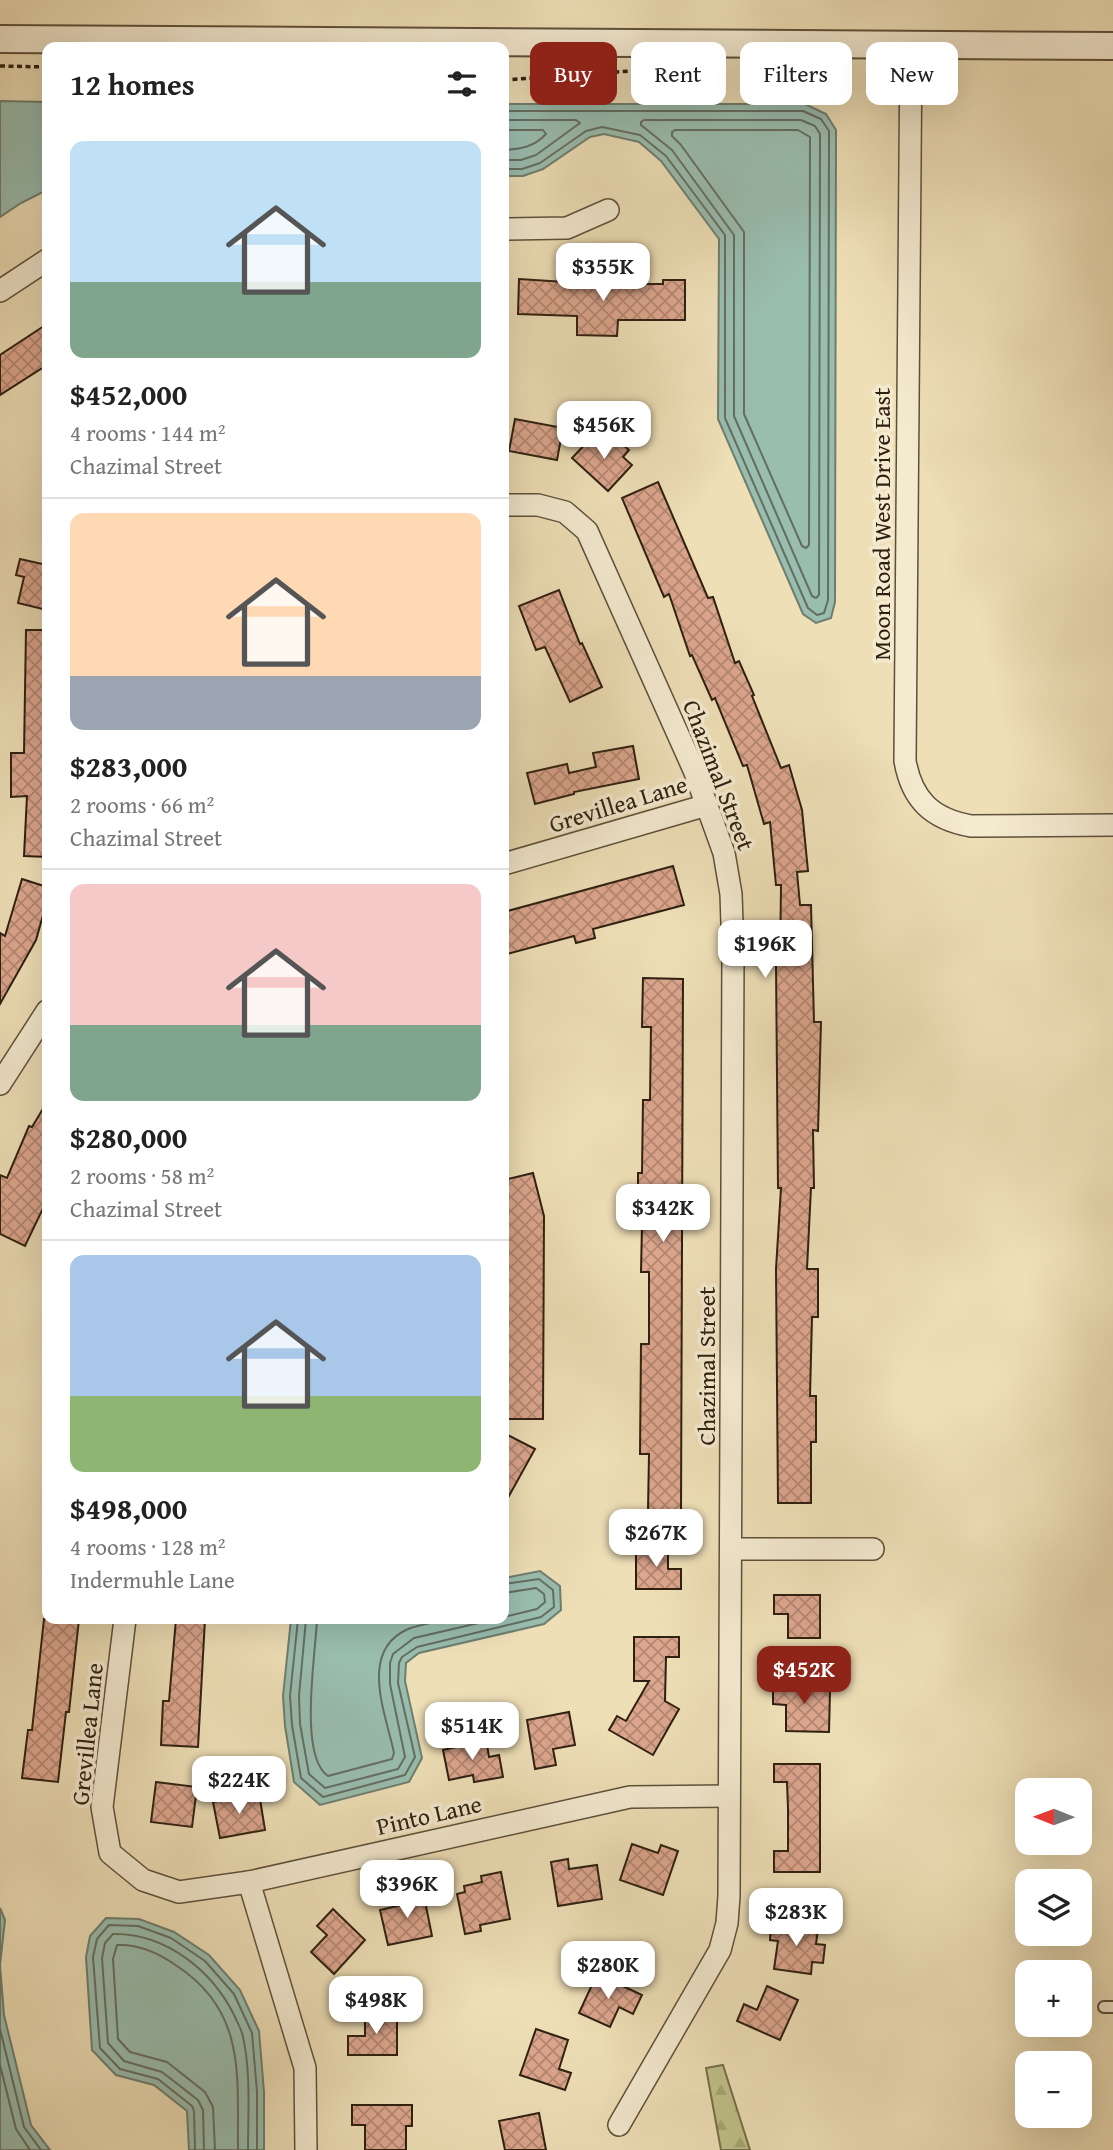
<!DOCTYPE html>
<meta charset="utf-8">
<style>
:root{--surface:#fff;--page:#f6f6f6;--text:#222;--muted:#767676;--line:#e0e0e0;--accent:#8f2418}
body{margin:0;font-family:"Gentium Book Plus",serif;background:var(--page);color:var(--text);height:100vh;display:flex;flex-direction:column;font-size:26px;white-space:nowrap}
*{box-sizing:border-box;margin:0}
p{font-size:23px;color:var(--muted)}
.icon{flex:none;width:38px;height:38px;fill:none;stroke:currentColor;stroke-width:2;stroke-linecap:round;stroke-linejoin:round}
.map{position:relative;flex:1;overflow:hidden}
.drawer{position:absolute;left:42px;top:42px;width:467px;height:1582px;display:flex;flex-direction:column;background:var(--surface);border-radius:14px;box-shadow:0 7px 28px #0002}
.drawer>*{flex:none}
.hud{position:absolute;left:530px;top:42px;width:478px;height:63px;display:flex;gap:14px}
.needle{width:46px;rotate:271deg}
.buttons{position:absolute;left:1015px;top:1778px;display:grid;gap:14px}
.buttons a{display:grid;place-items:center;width:77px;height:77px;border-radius:14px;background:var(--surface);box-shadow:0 7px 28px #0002;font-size:35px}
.price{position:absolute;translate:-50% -60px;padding:0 16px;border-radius:14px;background:#fff;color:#222;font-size:23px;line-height:46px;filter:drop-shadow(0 2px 4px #0008)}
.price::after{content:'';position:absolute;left:50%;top:42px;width:21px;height:16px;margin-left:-10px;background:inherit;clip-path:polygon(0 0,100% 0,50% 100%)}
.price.on{background:var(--accent);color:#fff}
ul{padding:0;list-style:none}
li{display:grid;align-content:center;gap:14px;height:371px;padding:0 28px}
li+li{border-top:2px solid var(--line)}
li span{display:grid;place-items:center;height:217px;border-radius:14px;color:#555}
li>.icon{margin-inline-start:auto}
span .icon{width:126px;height:126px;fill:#fffc;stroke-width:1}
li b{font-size:30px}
h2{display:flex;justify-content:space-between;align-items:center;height:84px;padding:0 28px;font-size:30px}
.pill{padding:0 24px;border-radius:14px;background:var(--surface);box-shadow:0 7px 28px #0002;font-size:24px;line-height:63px}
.pill.on{background:var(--accent);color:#fff}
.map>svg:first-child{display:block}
.forest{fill:url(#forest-firs);stroke:#77704c;stroke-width:2}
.water{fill:#99bdaf;stroke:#6e7e6f;stroke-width:2}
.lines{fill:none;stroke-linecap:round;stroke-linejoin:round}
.shore{stroke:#646e60;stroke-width:2}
.building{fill:url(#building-cross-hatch);stroke:#2e2010;stroke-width:2}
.service-casing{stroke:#5e503a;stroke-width:14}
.minor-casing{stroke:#5e503a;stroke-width:24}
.tertiary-casing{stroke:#5e503a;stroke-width:30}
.path{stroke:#2e2010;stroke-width:3.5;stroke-dasharray:5 3.5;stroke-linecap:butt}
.service{stroke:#f4ead0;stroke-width:10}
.minor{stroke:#f4ead0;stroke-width:21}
.tertiary{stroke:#f4ead0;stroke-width:26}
.labels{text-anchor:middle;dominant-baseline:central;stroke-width:7;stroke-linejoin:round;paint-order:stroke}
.street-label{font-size:24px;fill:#2e2010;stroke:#f4ead0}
</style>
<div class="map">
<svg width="1113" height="2150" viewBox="0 0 1113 2150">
<defs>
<pattern id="forest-firs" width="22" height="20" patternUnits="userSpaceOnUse" patternTransform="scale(1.75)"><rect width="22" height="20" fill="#c0c089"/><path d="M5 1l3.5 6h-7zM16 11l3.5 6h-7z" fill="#a5a575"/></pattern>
<pattern id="building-cross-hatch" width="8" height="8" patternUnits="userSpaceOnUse" patternTransform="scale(1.75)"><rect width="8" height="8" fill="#dda68e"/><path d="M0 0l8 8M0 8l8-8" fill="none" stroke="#b48773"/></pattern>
</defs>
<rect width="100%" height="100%" fill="#eedfb7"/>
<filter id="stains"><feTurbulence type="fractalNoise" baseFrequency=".00286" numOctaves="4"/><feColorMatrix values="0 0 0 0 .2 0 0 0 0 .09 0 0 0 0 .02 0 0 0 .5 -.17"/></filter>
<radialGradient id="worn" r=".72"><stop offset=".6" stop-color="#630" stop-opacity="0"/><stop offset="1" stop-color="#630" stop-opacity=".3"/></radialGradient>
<path class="forest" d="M723 2065 750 2150H721L706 2068Z"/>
<g class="water">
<path d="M0 101 47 102V190L21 203 0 217Z"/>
<path d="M504 104H805L826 114 836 130 835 602 831 618 816 623 803 614 718 419 719 239 661 161 639 142 604 134 590 137 543 169 523 176H504Z"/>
<path d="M540 1571 560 1586 561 1610 544 1624 419 1653 406 1663 405 1681 422 1758 409 1782 320 1805 294 1782 285 1726 283 1696 291 1619H504V1578Z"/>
<path d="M0 1908 5 1920 0 1965 4 2015 31 2125 50 2150H0Z"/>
<path d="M106 1918 139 1919 174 1932 209 1955 240 1990 259 2031 264 2092V2150H189L187 2111 154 2085 116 2075 92 2050 86 1957 90 1936Z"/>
</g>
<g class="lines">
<g class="shore">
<path d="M504 111H803L821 119 829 131 828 600 824 613 817 615 808 608 725 418V235L666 156 640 135 602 127 586 131 540 163 522 169H504"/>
<path d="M504 120H576L580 123 536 155 521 160H504"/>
<path d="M644 120H801L815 126 820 134 819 595 816 598 812 596 734 416V235L672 150 641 125V122Z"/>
<path d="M504 130H543L546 134C534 147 521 149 504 150"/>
<path d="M675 130H798L810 137 809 545 806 548 802 546 744 414V232L681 145 672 136V132Z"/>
<path d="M504 1593 536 1588 544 1594 545 1602 537 1609 504 1617"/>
<path d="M298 1619 290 1696 292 1725 301 1778 323 1797 405 1775 415 1757 398 1683 399 1663 402 1657 417 1647 541 1617 554 1607 553 1590 539 1579 504 1584"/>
<path d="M306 1619 299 1696 300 1724 309 1774 325 1788 398 1769 405 1757 390 1684V1663L393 1654 414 1638 496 1619"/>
<path d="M317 1619C316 1652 298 1756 328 1776L392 1759 394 1753C386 1714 358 1651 408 1629 421 1624 437 1622 451 1619"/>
<path d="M0 2029 24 2127 41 2150"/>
<path d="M0 2065 16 2129 30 2150"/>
<path d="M195 2150 194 2111 192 2106 158 2079 120 2069 100 2048 93 1957 97 1939 109 1925 138 1926 171 1938 205 1961 234 1994 252 2033 257 2092V2150"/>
<path d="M204 2150 203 2110 198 2100 162 2072 124 2061 108 2043 102 1958 105 1943 113 1934C166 1933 213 1971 235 2017 238 2024 242 2030 243 2037 251 2073 248 2113 248 2150"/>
<path d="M215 2150 213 2107 205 2092 167 2062 130 2052 118 2039 113 1959 117 1945C140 1944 159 1953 177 1966 247 2012 237 2077 238 2150"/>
</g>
</g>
<g class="building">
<path d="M519 279 596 284V280L623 281V284H663V280H685V320H618L617 336 577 335V316L518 314Z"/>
<path d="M47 324V365L0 395V355Z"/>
<path d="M515 419 563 428 557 460 509 451Z"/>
<path d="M595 434 608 446 615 438 629 450 623 457 632 465 608 491 572 458Z"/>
<path d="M658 482 708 598 713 597 735 663 739 661 754 695 752 696 781 768 789 765 802 810 808 871 797 872 800 905H811L814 1022H821L818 1131 813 1130 814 1188H811L807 1269H818V1317H812L810 1396H816V1442H811V1503H778L776 1269 781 1188H778L776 964H780L781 885H776L770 822 764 824 747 765 743 766 715 698 712 700 692 655 690 656 669 594 664 597 622 498Z"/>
<path d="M20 559 47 565V610L18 603 24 577 16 575Z"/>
<path d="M559 590 580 644 582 643 602 687 570 702 545 647 536 650 519 606Z"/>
<path d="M26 630H47V857L24 856 27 796 11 797V753H24Z"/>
<path d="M633 746 639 779 574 792V794L535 804 527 773 567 764 569 773 596 767 593 753Z"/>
<path d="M673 866 684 905 593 929 595 938 576 943 574 936 507 954 504 943V912Z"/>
<path d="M22 879 47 887V901L36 940 0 1004V933L5 936Z"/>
<path d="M643 978 683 979 681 1511H648L649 1454H640L641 1344H649V1272H641L642 1225 647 1226 648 1192 638 1191V1173H642L643 1100H650L651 1027H642Z"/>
<path d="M47 1102V1200L25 1246 0 1234V1175L7 1178 29 1126 32 1127Z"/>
<path d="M533 1173 544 1216 543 1419H504V1180Z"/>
<path d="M504 1433 535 1449 504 1505Z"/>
<path d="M636 1545H668V1569H681V1589H636Z"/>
<path d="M774 1595H820V1638H788V1614H774Z"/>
<path d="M44 1619H79L69 1712H66L58 1782 22 1778 28 1730H32Z"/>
<path d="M176 1619H205L198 1747 161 1745 163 1701H169Z"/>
<path d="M634 1637H679V1657H666L665 1701 679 1709 653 1755 609 1730 617 1716 626 1721 649 1681H634Z"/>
<path d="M773 1683 826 1684 825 1691H830L829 1732 786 1731V1705L773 1704Z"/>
<path d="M569 1712 575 1745 553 1749 556 1765 535 1769 527 1720Z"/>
<path d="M486 1739 489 1757 499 1755 503 1777 474 1782 473 1775 449 1780 443 1750 456 1747 455 1745Z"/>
<path d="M774 1764H820V1872H774V1851H788V1808L787 1782H774Z"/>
<path d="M156 1782 197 1787 192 1827 151 1822Z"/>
<path d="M259 1793 265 1830 220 1838 213 1802Z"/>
<path d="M632 1844 658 1853 661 1845 678 1851 663 1895 620 1880Z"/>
<path d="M568 1859 569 1869 597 1865 602 1899 558 1906 551 1862Z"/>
<path d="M501 1872 510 1919 480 1925 481 1931 465 1934 457 1894 465 1892 464 1886 482 1882 481 1876Z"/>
<path d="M423 1891 432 1936 388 1945 380 1910 406 1904 404 1895Z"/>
<path d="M333 1909 365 1940 334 1974 311 1952 327 1935 317 1926Z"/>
<path d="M771 1924 818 1929 816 1944 825 1945 823 1963 812 1962 811 1974 774 1969 778 1941 770 1940Z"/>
<path d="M597 1974 642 1995 633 2014 619 2007 610 2027 579 2013Z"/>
<path d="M767 1986 798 2000 780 2040 737 2021 744 2004 757 2010Z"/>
<path d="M397 2011V2055H348V2036H365V2012Z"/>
<path d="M536 2029 568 2040 559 2069 571 2073 565 2090 520 2075Z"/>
<path d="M352 2105H412V2126H406V2150H365V2125H352Z"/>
<path d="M539 2113 546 2150H505L499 2121Z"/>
</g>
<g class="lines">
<defs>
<path id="service" d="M1104 2007H1113"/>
<g id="minor">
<path d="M911 44 905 761C912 800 932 819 971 826L1113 825"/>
<path d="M504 229 567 228 608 210"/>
<path d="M0 291 47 260"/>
<path d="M504 505H538L565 512 587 531 694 770 724 853 731 894 733 953 729 1896 727 1923 720 1950 619 2125"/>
<path d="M504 864 707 805"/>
<path d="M0 1084 47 1011"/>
<path d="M732 1549H873"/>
<path d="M125 1619 102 1807 110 1853 143 1880 179 1892 249 1882 630 1797 729 1796"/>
<path d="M249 1882 305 2068 306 2150"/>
</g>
<path id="tertiary" d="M0 39 1113 46"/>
</defs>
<use href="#service" class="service-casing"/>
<use href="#minor" class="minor-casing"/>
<use href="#tertiary" class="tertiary-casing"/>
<g class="path">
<path d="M0 66 47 67"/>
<path d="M504 80 687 67"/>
</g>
<use href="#service" class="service"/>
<use href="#minor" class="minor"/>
<use href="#tertiary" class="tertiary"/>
</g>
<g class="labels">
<g class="street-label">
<text transform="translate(881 524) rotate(-90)">Moon Road West Drive East</text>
<text transform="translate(719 775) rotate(69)">Chazimal Street</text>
<text transform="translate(618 804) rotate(-17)">Grevillea Lane</text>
<text transform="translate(706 1366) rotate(-90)">Chazimal Street</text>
<text transform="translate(87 1734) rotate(-84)">Grevillea Lane</text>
<text transform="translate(429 1815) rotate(-13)">Pinto Lane</text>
</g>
</g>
<rect width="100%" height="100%" filter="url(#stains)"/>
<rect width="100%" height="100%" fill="url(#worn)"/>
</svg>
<div class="buttons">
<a><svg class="needle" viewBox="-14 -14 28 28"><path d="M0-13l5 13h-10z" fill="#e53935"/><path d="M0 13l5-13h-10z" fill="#767676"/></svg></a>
<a><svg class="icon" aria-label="layers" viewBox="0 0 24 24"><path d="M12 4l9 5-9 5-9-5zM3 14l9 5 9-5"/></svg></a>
<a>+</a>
<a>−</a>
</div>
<b class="price" style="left:603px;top:303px">$355K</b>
<b class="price" style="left:604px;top:461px">$456K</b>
<b class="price" style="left:765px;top:980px">$196K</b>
<b class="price" style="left:663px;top:1244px">$342K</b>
<b class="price" style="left:656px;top:1569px">$267K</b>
<b class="price on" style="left:804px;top:1706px">$452K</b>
<b class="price" style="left:472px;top:1762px">$514K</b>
<b class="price" style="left:239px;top:1816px">$224K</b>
<b class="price" style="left:407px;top:1920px">$396K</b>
<b class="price" style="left:796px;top:1948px">$283K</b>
<b class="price" style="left:608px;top:2001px">$280K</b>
<b class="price" style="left:376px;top:2036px">$498K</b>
<div class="hud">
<a class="pill on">Buy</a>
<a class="pill">Rent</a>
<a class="pill">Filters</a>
<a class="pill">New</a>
</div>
<section class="drawer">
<h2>12 homes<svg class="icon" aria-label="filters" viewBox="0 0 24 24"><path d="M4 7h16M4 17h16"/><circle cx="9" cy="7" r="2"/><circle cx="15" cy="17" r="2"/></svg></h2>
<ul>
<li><span style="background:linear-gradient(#bfe0f5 65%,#7fa58c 0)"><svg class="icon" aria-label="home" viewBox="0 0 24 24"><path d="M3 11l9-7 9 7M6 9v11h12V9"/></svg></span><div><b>$452,000</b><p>4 rooms · 144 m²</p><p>Chazimal Street</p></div></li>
<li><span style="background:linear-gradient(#ffd9b3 75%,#9aa5b1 0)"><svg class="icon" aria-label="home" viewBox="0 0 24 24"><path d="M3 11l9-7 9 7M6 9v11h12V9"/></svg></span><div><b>$283,000</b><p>2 rooms · 66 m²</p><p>Chazimal Street</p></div></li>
<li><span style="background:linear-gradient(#f6c9c9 65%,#7fa58c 0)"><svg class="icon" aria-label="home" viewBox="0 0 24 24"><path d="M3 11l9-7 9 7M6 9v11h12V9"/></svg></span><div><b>$280,000</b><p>2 rooms · 58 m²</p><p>Chazimal Street</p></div></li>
<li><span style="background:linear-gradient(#a9c7e8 65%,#8fb573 0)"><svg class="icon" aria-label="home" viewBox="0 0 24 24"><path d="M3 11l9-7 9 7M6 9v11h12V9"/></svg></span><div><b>$498,000</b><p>4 rooms · 128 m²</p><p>Indermuhle Lane</p></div></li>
</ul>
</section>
</div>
